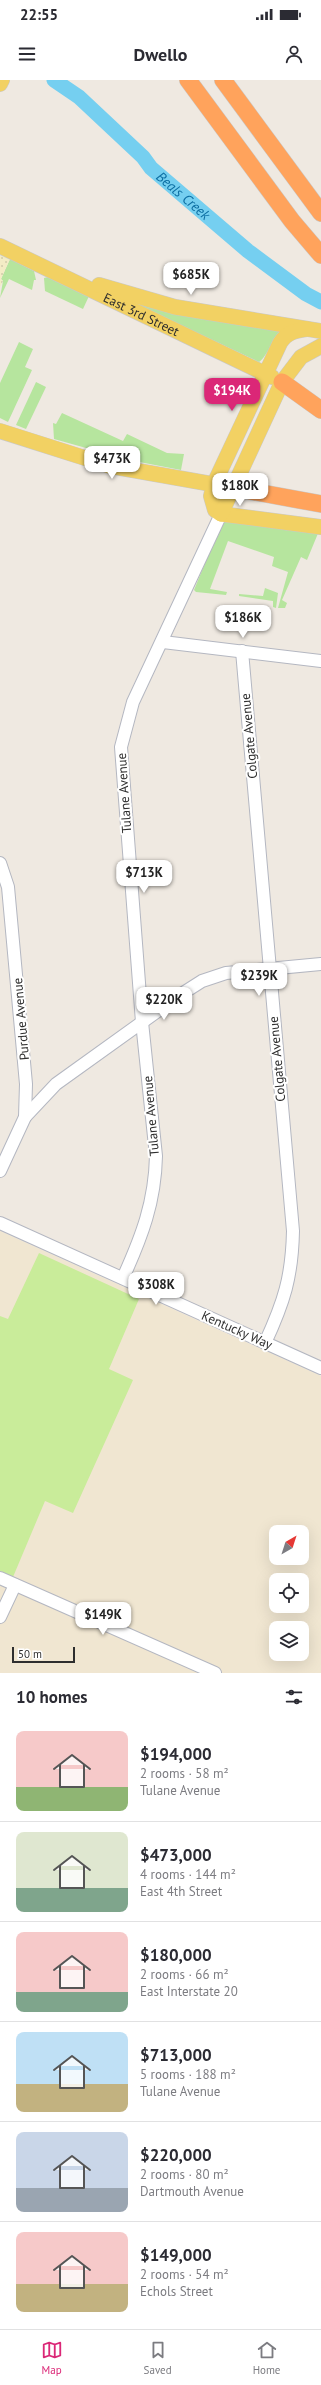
<!DOCTYPE html>
<meta charset="utf-8">
<style>
:root{--surface:#fff;--page:#f7f7f7;--text:#2b2b33;--muted:#7c7c81;--line:#e1e1e2;--accent:#db2777}
body{margin:0;font-family:"PT Sans",sans-serif;background:var(--page);color:var(--text);height:100vh;display:flex;flex-direction:column;font-size:15px;white-space:nowrap}
*{box-sizing:border-box;margin:0}
p{font-size:13px;color:var(--muted)}
.icon{flex:none;width:22px;height:22px;fill:none;stroke:currentColor;stroke-width:2;stroke-linecap:round;stroke-linejoin:round}
.map{position:relative;height:1593px;overflow:hidden}
.drawer{display:flex;flex-direction:column;background:var(--surface);flex:1}
.drawer>*{flex:none}
.needle{width:26px;rotate:39deg}
.buttons{position:absolute;left:269px;top:1445px;display:grid;gap:8px}
.buttons a{display:grid;place-items:center;width:40px;height:40px;border-radius:8px;background:var(--surface);box-shadow:0 4px 16px #0002;font-size:20px}
.scale{position:absolute;left:12px;bottom:10px;width:63px;box-sizing:border-box;padding-left:4px;border:2px solid #2e2e2e;border-top:0;font-size:11px;line-height:14px;white-space:nowrap;color:#2e2e2e;-webkit-text-stroke:3px #fff;paint-order:stroke}
.price{position:absolute;translate:-50% -34px;padding:0 9px;border-radius:8px;background:#fff;color:#222;font-size:13px;line-height:26px;filter:drop-shadow(0 1px 2px #0008)}
.price::after{content:'';position:absolute;left:50%;top:24px;width:12px;height:9px;margin-left:-6px;background:inherit;clip-path:polygon(0 0,100% 0,50% 100%)}
.price.on{background:var(--accent);color:#fff}
ul{padding:0;list-style:none}
li{display:flex;align-items:center;gap:12px;height:100px;padding:0 16px}
li+li{border-top:1px solid var(--line)}
li span{display:grid;place-items:center;flex:none;width:112px;height:80px;border-radius:8px;color:#555}
li>.icon{margin-inline-start:auto}
span .icon{width:48px;height:48px;fill:#fffc;stroke-width:1}
li b{font-size:17px}
h2{display:flex;justify-content:space-between;align-items:center;height:48px;padding:0 16px;font-size:17px}
.status{display:flex;justify-content:space-between;align-items:center;height:28px;padding:0 20px;background:var(--surface);direction:ltr}
.status svg{height:11px;fill:currentColor}
header{display:flex;justify-content:space-between;align-items:center;height:52px;padding:0 16px;background:var(--surface);font-size:18px;font-weight:600}
.tab-bar{display:flex;justify-content:space-around;align-items:center;height:56px;border-top:1px solid var(--line);background:var(--surface);font-size:11px;color:var(--muted)}
.tab-bar a{display:grid;justify-items:center;gap:2px}
.tab-bar .on{color:var(--accent)}
.map>svg:first-child{display:block}
.education{fill:#f0e6d1;fill-rule:evenodd}
.grass{fill:#b6e59e}
.sand{fill:url(#sand-dots)}
.pitch{fill:#c9ec9a}
.lines{fill:none;stroke-linecap:round;stroke-linejoin:round}
.river{stroke:#75cff0;stroke-width:15}
.minor-casing{stroke:#b4b7c1;stroke-width:14}
.major-casing{stroke:#c9c9c9;stroke-width:16}
.highway-casing{stroke:#c9c9c9;stroke-width:18}
.minor{stroke:#fff;stroke-width:12}
.major{stroke:#f2d163;stroke-width:15}
.highway{stroke:#ffa35c;stroke-width:17}
.labels{text-anchor:middle;dominant-baseline:central;stroke-width:4;stroke-linejoin:round;paint-order:stroke}
.street-label{font-size:13px;fill:#2e2e2e;stroke:#fff}
.water-label{font-size:14px;font-style:italic;fill:#0d6fa3;stroke:#fff}
</style>
<div class="status"><b>22:55</b><svg viewBox="0 0 49 12"><path d="M0 12V9h3v3zM5 12V6h3v6zM10 12V3h3v9zM15 12V0h3v12zM26 1h20v11H26zM47 4h2v5h-2z"/></svg></div>
<header><svg class="icon" aria-label="menu" viewBox="0 0 24 24"><path d="M4 6h16M4 12h16M4 18h16"/></svg>Dwello<svg class="icon" aria-label="person" viewBox="0 0 24 24"><circle cx="12" cy="8" r="4"/><path d="M4 21q1-7 8-7t8 7"/></svg></header>
<div class="map">
<svg width="321" height="1593" viewBox="0 0 321 1593">
<defs>
<pattern id="sand-dots" width="8" height="8" patternUnits="userSpaceOnUse"><rect width="8" height="8" fill="#f3ecc5"/><path d="M2 2h.1M6 6h.1" fill="none" stroke="#d1cbaa" stroke-width="1.8" stroke-linecap="round"/></pattern>
</defs>
<rect width="100%" height="100%" fill="#efe9e1"/>
<path class="education" d="M0 1151 321 1296V1593H0ZM276 1452H302V1478H276ZM276 1500H302V1526H276ZM276 1548H302V1574H276Z"/>
<g class="grass">
<path d="M10 179 34 191 36 200H34L32 210 9 199 0 218 3 201 1 199Z"/>
<path d="M48 197 89 216 83 229 45 211 44 198Z"/>
<path d="M127 220 283 249C277 256 263 281 259 282Z"/>
<path d="M19 262 33 269 25 287 32 290 8 342 0 338V303Z"/>
<path d="M36 302 46 307 26 349 16 345Z"/>
<path d="M62 333 123 361 127 354 167 373 184 374 181 390 129 380 54 359 53 343 56 344Z"/>
<path d="M225 440 319 451 307 480 301 477 282 520 287 523 285 528H278L288 492 272 486 274 477 228 461 210 509 227 512 226 515 196 512 194 510 222 442Z"/>
<path d="M265 508 278 513 276 528 273 527V521L239 516V514L263 516Z"/>
</g>
<path class="sand" d="M0 175 10 179 1 199 3 201 0 207Z"/>
<path class="pitch" d="M39 1173 139 1219 109 1289 133 1300 73 1433 45 1421 13 1497 0 1491V1236L8 1239Z"/>
<g class="lines">
<path class="river" id="s1" d="M54 0 79 17 143 77 151 88 248 171 306 214 321 222"/>
<defs>
<g id="minor">
<path d="M163 562 321 581"/>
<path d="M242 571 293 1151C292 1197 284 1222 265 1263"/>
<path d="M0 783 8 807 26 1004 25 1037 0 1091"/>
<path d="M25 1037 56 1004 180 915 202 901 226 893 321 884"/>
<path d="M0 1143 321 1288"/>
<path d="M123 1198C142 1156 155 1122 156 1076L142 942 121 667 133 622 221 434"/>
<path d="M0 1498 215 1593"/>
<path d="M0 1537 15 1505"/>
</g>
<g id="major">
<path d="M0 4 2 0"/>
<path id="s2" d="M0 166 272 297"/>
<path d="M99 205 175 227 321 251"/>
<path d="M307 249C295 251 287 252 280 263L214 404 211 416 215 430 221 434 321 447"/>
<path d="M0 351 110 386 223 406"/>
<path d="M221 434 282 302 301 277 321 266"/>
</g>
<g id="highway">
<path d="M188 0 292 141 321 175"/>
<path d="M223 0 321 133"/>
<path d="M282 302 321 330"/>
<path d="M234 408 321 424"/>
</g>
</defs>
<use href="#minor" class="minor-casing"/>
<use href="#major" class="major-casing"/>
<use href="#highway" class="highway-casing"/>
<use href="#minor" class="minor"/>
<use href="#major" class="major"/>
<use href="#highway" class="highway"/>
</g>
<g class="labels">
<g class="street-label">
<text stroke="none"><textPath href="#s2" startOffset="157">East 3rd Street</textPath></text>
<text transform="translate(249 656) rotate(-95)">Colgate Avenue</text>
<text transform="translate(124 713) rotate(-94)">Tulane Avenue</text>
<text transform="translate(21 939) rotate(-95)">Purdue Avenue</text>
<text transform="translate(277 979) rotate(-95)">Colgate Avenue</text>
<text transform="translate(151 1036) rotate(-95)">Tulane Avenue</text>
<text transform="translate(237 1250) rotate(24)">Kentucky Way</text>
</g>
<g class="water-label">
<text stroke="none"><textPath href="#s1" startOffset="174">Beals Creek</textPath></text>
</g>
</g>
</svg>
<div class="buttons">
<a><svg class="needle" viewBox="-14 -14 28 28"><path d="M0-13l5 13h-10z" fill="#e53935"/><path d="M0 13l5-13h-10z" fill="#7c7c81"/></svg></a>
<a><svg class="icon" aria-label="locate" viewBox="0 0 24 24"><circle cx="12" cy="12" r="6"/><path d="M12 2v4M12 18v4M2 12h4M18 12h4"/></svg></a>
<a><svg class="icon" aria-label="layers" viewBox="0 0 24 24"><path d="M12 4l9 5-9 5-9-5zM3 14l9 5 9-5"/></svg></a>
</div>
<div class="scale">50 m</div>
<b class="price" style="left:191px;top:216px">$685K</b>
<b class="price on" style="left:232px;top:332px">$194K</b>
<b class="price" style="left:112px;top:400px">$473K</b>
<b class="price" style="left:240px;top:427px">$180K</b>
<b class="price" style="left:243px;top:559px">$186K</b>
<b class="price" style="left:144px;top:814px">$713K</b>
<b class="price" style="left:259px;top:917px">$239K</b>
<b class="price" style="left:164px;top:941px">$220K</b>
<b class="price" style="left:156px;top:1226px">$308K</b>
<b class="price" style="left:103px;top:1556px">$149K</b>
</div>
<section class="drawer">
<h2>10 homes<svg class="icon" aria-label="filters" viewBox="0 0 24 24"><path d="M4 7h16M4 17h16"/><circle cx="9" cy="7" r="2"/><circle cx="15" cy="17" r="2"/></svg></h2>
<ul>
<li><span style="background:linear-gradient(#f6c9c9 70%,#8fb573 0)"><svg class="icon" aria-label="home" viewBox="0 0 24 24"><path d="M3 11l9-7 9 7M6 9v11h12V9"/></svg></span><div><b>$194,000</b><p>2 rooms · 58 m²</p><p>Tulane Avenue</p></div></li>
<li><span style="background:linear-gradient(#dfe7d0 70%,#7fa58c 0)"><svg class="icon" aria-label="home" viewBox="0 0 24 24"><path d="M3 11l9-7 9 7M6 9v11h12V9"/></svg></span><div><b>$473,000</b><p>4 rooms · 144 m²</p><p>East 4th Street</p></div></li>
<li><span style="background:linear-gradient(#f6c9c9 75%,#7fa58c 0)"><svg class="icon" aria-label="home" viewBox="0 0 24 24"><path d="M3 11l9-7 9 7M6 9v11h12V9"/></svg></span><div><b>$180,000</b><p>2 rooms · 66 m²</p><p>East Interstate 20</p></div></li>
<li><span style="background:linear-gradient(#bfe0f5 65%,#c2b280 0)"><svg class="icon" aria-label="home" viewBox="0 0 24 24"><path d="M3 11l9-7 9 7M6 9v11h12V9"/></svg></span><div><b>$713,000</b><p>5 rooms · 188 m²</p><p>Tulane Avenue</p></div></li>
<li><span style="background:linear-gradient(#c9d6e8 70%,#9aa5b1 0)"><svg class="icon" aria-label="home" viewBox="0 0 24 24"><path d="M3 11l9-7 9 7M6 9v11h12V9"/></svg></span><div><b>$220,000</b><p>2 rooms · 80 m²</p><p>Dartmouth Avenue</p></div></li>
<li><span style="background:linear-gradient(#f6c9c9 65%,#c2b280 0)"><svg class="icon" aria-label="home" viewBox="0 0 24 24"><path d="M3 11l9-7 9 7M6 9v11h12V9"/></svg></span><div><b>$149,000</b><p>2 rooms · 54 m²</p><p>Echols Street</p></div></li>
</ul>
</section>
<nav class="tab-bar">
<a class="on"><svg class="icon" aria-label="map" viewBox="0 0 24 24"><path d="M3 6l6-2 6 2 6-2v14l-6 2-6-2-6 2zM9 4v14M15 6v14"/></svg>Map</a>
<a><svg class="icon" aria-label="saved" viewBox="0 0 24 24"><path d="M7 4h10v16l-5-4-5 4z"/></svg>Saved</a>
<a><svg class="icon" aria-label="home" viewBox="0 0 24 24"><path d="M3 11l9-7 9 7M6 9v11h12V9"/></svg>Home</a>
</nav>
